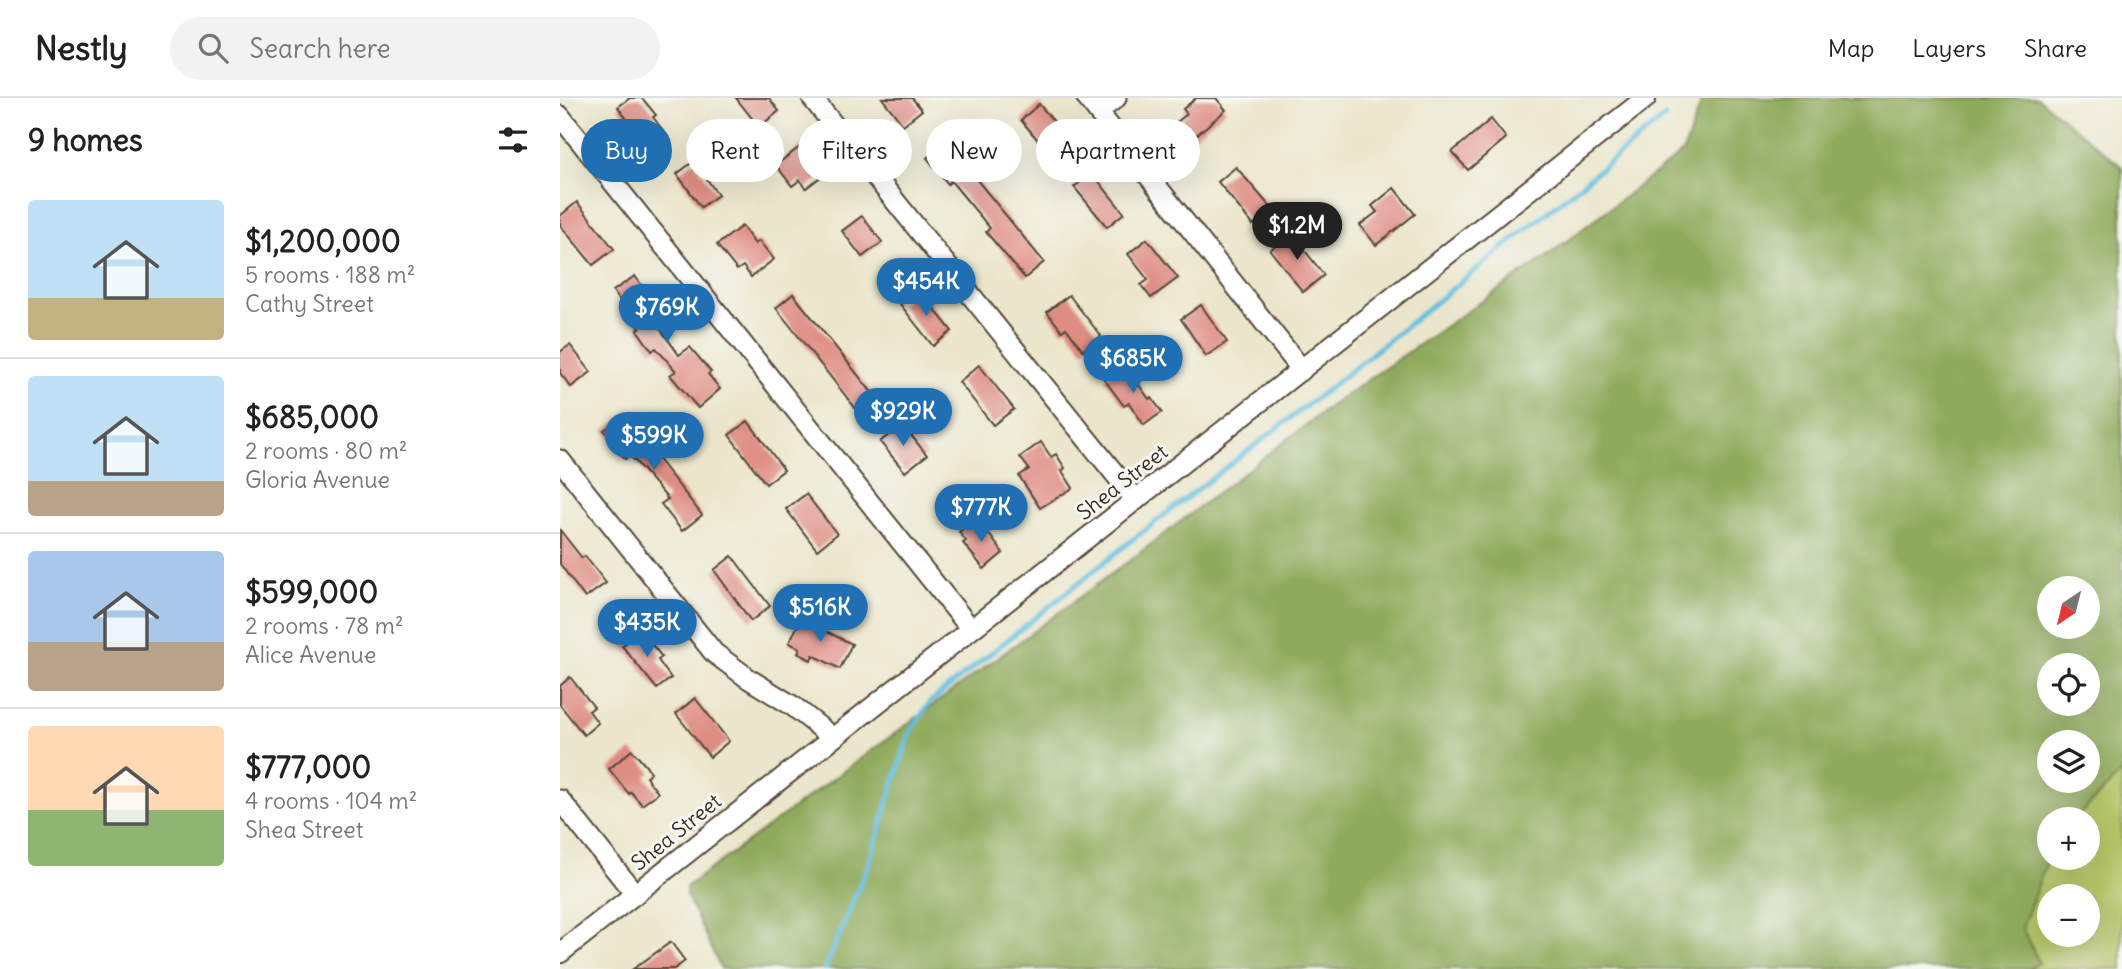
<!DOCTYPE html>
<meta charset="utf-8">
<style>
:root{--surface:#fff;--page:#f2f2f2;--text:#222;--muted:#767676;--line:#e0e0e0;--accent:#1f6fb2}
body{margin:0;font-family:Delius,sans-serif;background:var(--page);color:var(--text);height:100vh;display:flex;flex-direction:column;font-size:26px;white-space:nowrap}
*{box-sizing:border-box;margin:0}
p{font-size:23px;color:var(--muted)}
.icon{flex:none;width:38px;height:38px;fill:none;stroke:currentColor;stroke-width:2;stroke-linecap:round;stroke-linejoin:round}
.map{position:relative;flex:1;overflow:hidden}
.panel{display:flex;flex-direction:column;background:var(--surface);width:560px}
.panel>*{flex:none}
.guide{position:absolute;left:21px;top:21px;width:665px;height:63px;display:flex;gap:14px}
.needle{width:46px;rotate:215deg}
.tools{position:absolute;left:1477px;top:478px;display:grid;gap:14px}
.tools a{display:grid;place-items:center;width:63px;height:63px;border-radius:50%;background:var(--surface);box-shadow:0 7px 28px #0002;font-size:35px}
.price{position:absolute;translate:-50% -60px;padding:0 16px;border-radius:24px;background:var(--accent);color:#fff;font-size:23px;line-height:46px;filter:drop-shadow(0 2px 4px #0008)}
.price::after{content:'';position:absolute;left:50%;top:42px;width:21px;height:16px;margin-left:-10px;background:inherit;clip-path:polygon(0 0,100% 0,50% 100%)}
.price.active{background:#222;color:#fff}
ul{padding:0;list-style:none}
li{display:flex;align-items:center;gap:21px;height:175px;padding:0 28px}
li+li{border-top:2px solid var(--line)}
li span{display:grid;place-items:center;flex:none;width:196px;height:140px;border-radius:7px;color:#555}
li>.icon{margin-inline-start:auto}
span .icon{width:84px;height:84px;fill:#fffc;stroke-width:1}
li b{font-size:30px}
h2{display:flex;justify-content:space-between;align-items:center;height:84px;padding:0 28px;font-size:30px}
.pill{padding:0 24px;border-radius:32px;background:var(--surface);box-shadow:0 7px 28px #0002;font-size:24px;line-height:63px}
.pill.active{background:var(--accent);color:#fff}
header{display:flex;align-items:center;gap:42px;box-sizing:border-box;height:98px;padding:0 35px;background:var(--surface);border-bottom:2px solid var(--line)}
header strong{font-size:33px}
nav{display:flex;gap:38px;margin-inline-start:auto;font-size:24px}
.search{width:490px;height:63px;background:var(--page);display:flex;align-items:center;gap:18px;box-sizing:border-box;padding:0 24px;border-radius:38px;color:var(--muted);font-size:26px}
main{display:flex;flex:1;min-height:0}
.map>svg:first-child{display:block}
.green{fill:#b4c467;stroke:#787742;stroke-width:2;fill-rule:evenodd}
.forest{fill:#8faa5c;stroke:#656a3d;stroke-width:2;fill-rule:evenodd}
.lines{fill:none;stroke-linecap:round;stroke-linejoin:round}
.stream{stroke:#61bfdf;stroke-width:5}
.building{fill:#df8d83}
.street-casing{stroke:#554638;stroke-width:23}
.street{stroke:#fff;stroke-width:19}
.labels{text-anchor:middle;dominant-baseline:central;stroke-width:6;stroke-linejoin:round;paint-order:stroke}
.street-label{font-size:21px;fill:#3b2a1e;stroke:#f6f6f2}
</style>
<header>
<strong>Nestly</strong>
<div class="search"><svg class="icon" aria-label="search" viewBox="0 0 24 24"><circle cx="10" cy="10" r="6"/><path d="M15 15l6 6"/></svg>Search here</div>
<nav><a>Map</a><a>Layers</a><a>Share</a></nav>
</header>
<main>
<section class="panel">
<h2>9 homes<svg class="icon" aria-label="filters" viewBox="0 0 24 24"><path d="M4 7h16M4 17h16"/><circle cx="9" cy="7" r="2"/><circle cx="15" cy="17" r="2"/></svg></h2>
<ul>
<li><span style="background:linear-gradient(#bfe0f5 70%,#c2b280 0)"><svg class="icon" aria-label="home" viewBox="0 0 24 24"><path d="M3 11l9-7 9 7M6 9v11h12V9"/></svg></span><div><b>$1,200,000</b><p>5 rooms · 188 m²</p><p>Cathy Street</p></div></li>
<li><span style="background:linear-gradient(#bfe0f5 75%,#b9a48a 0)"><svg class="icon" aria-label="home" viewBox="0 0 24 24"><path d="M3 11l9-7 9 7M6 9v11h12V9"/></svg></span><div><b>$685,000</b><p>2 rooms · 80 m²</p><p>Gloria Avenue</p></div></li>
<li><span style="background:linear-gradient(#a9c7e8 65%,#b9a48a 0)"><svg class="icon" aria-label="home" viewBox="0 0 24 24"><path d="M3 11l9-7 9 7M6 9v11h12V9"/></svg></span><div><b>$599,000</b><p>2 rooms · 78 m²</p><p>Alice Avenue</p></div></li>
<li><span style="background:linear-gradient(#ffd9b3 60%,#8fb573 0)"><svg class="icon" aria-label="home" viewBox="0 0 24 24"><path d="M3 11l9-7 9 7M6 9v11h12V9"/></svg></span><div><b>$777,000</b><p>4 rooms · 104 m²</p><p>Shea Street</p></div></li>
</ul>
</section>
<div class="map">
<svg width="1562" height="871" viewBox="0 0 1562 871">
<rect width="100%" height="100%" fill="#f6f6f2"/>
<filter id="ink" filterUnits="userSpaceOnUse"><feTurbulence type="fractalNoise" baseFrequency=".0143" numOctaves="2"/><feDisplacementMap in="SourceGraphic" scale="14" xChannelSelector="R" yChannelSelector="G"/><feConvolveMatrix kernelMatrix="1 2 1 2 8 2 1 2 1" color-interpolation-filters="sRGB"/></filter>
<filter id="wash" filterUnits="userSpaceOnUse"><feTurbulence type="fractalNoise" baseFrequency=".00686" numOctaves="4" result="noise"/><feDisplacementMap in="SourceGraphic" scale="28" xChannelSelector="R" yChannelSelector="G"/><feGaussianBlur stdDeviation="1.57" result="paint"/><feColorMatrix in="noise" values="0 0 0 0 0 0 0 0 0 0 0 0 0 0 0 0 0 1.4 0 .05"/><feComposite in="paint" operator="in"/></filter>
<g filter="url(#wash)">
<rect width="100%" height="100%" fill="#ebe6cb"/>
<path class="green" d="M1562 674V871H1468L1479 864 1462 830 1486 762 1489 758 1528 760V721H1515ZM1489 798H1528V836H1489Z"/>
<path class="forest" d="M1143 0H1478L1562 69V674L1515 721H1489V758L1462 830 1479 865 1468 871H161L126 796V789L573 460 777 303 986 159 1123 54ZM1489 490H1528V528H1489ZM1489 567H1528V606H1489ZM1489 644H1528V682H1489Z"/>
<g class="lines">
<path class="stream" d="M265 871 310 762 350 634 369 605 572 442 772 288 1105 19"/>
</g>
<g id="blocks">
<g class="building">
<path d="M70 0H82L96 17 93 19 111 43 93 57 58 9Z"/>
<path d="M176 0H209L219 13 199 29Z"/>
<path d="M322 0H352L362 12 343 27Z"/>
<path d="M636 0H656L666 12 627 45 612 28 627 16 623 11Z"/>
<path d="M479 6 501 32 498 34 514 53 498 66 461 22Z"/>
<path d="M931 21 946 40 908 72 892 54Z"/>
<path d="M386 44 484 164 465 180 426 134 430 130 391 83 388 86 367 60Z"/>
<path d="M245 45 267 74 246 90 240 82 232 88 216 67Z"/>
<path d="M134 63 158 97 141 109 117 76Z"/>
<path d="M676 69 712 111 693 127 658 84Z"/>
<path d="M532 75 564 115 547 129 514 89Z"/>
<path d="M834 90 855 116 816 147 800 127 817 114 812 108Z"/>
<path d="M17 104 54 151 33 167 0 127V118Z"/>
<path d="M302 118 322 144 302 159 282 133Z"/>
<path d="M182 128 195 146 199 143 214 161 191 179 183 168 177 172 157 147Z"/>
<path d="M731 135 764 177 743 194 710 152Z"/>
<path d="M587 141 618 180 591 200 581 187 588 182 568 156Z"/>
<path d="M75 178 100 214 92 219 119 257 130 249 151 274 148 276 160 291 138 310 110 277 116 273 96 250 92 253 77 232 80 230 53 193Z"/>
<path d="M359 192 392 233 373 248 340 206Z"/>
<path d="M233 196 322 307 304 321 216 210Z"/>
<path d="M509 197 541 238 523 252 506 230 502 233 487 214Z"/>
<path d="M641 207 667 244 646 258 621 221Z"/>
<path d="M10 247 31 274 11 289 0 275V254Z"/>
<path d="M419 267 454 311 433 327 399 284Z"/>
<path d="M565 267 589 301 591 299 602 314 584 327 569 305 564 308 544 281Z"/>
<path d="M64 318 142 417 122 433 101 406 108 401 70 357 65 361 44 332Z"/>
<path d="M188 323 224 372 206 386 169 337Z"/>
<path d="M342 326 367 357 345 374 320 344Z"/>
<path d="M481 344 491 359 496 356 505 370 502 373 513 390 480 410 459 378 469 371 460 359Z"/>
<path d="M246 396 277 436 257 452 226 411Z"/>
<path d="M417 420 443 455 424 471 403 445 406 443 399 434Z"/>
<path d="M0 432 22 460 25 458 46 485 25 500 0 466Z"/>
<path d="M172 458 210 508 191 523 154 472Z"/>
<path d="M241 521 292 546 280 571 253 557 251 562 238 555 240 550 229 545Z"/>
<path d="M81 533 102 559 98 562 111 580 97 591 62 548Z"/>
<path d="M10 579 34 609 29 613 38 625 24 637 0 607V588Z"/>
<path d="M135 600 169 643 150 659 116 616Z"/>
<path d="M72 652 91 674 86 679 98 695 82 707 71 694 69 696 49 671Z"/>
<path d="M111 844 125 863 114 871H73Z"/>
</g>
</g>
</g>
<g filter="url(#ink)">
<use href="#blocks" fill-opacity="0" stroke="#554638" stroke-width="2"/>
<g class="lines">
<defs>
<g id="street">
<path d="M252 0 576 402"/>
<path d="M527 0 742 272"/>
<path d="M538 14 556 0"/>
<path d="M0 18 411 531"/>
<path d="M0 362 154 555 189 581 233 608 272 639"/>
<path d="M0 702 75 796"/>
<path d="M0 855 1086 0"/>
</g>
</defs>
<use href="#street" class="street-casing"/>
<use href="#street" class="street"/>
</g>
</g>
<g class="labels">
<g class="street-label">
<text transform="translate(562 384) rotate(-38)">Shea Street</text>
<text transform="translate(116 734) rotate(-39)">Shea Street</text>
</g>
</g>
</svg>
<div class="tools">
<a><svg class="needle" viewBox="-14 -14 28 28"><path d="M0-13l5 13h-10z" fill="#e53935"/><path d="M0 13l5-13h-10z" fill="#767676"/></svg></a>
<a><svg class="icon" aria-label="locate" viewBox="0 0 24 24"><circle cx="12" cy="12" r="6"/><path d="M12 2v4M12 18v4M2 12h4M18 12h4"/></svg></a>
<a><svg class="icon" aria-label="layers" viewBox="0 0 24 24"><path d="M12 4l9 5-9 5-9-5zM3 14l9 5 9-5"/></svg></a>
<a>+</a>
<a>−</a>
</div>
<b class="price active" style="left:737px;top:164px">$1.2M</b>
<b class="price" style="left:366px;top:220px">$454K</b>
<b class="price" style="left:107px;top:246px">$769K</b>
<b class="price" style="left:573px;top:297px">$685K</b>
<b class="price" style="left:343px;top:350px">$929K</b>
<b class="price" style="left:94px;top:374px">$599K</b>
<b class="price" style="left:421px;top:446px">$777K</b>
<b class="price" style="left:260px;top:546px">$516K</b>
<b class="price" style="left:87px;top:561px">$435K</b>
<div class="guide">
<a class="pill active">Buy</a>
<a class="pill">Rent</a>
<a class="pill">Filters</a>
<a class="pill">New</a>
<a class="pill">Apartment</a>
</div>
</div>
</main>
